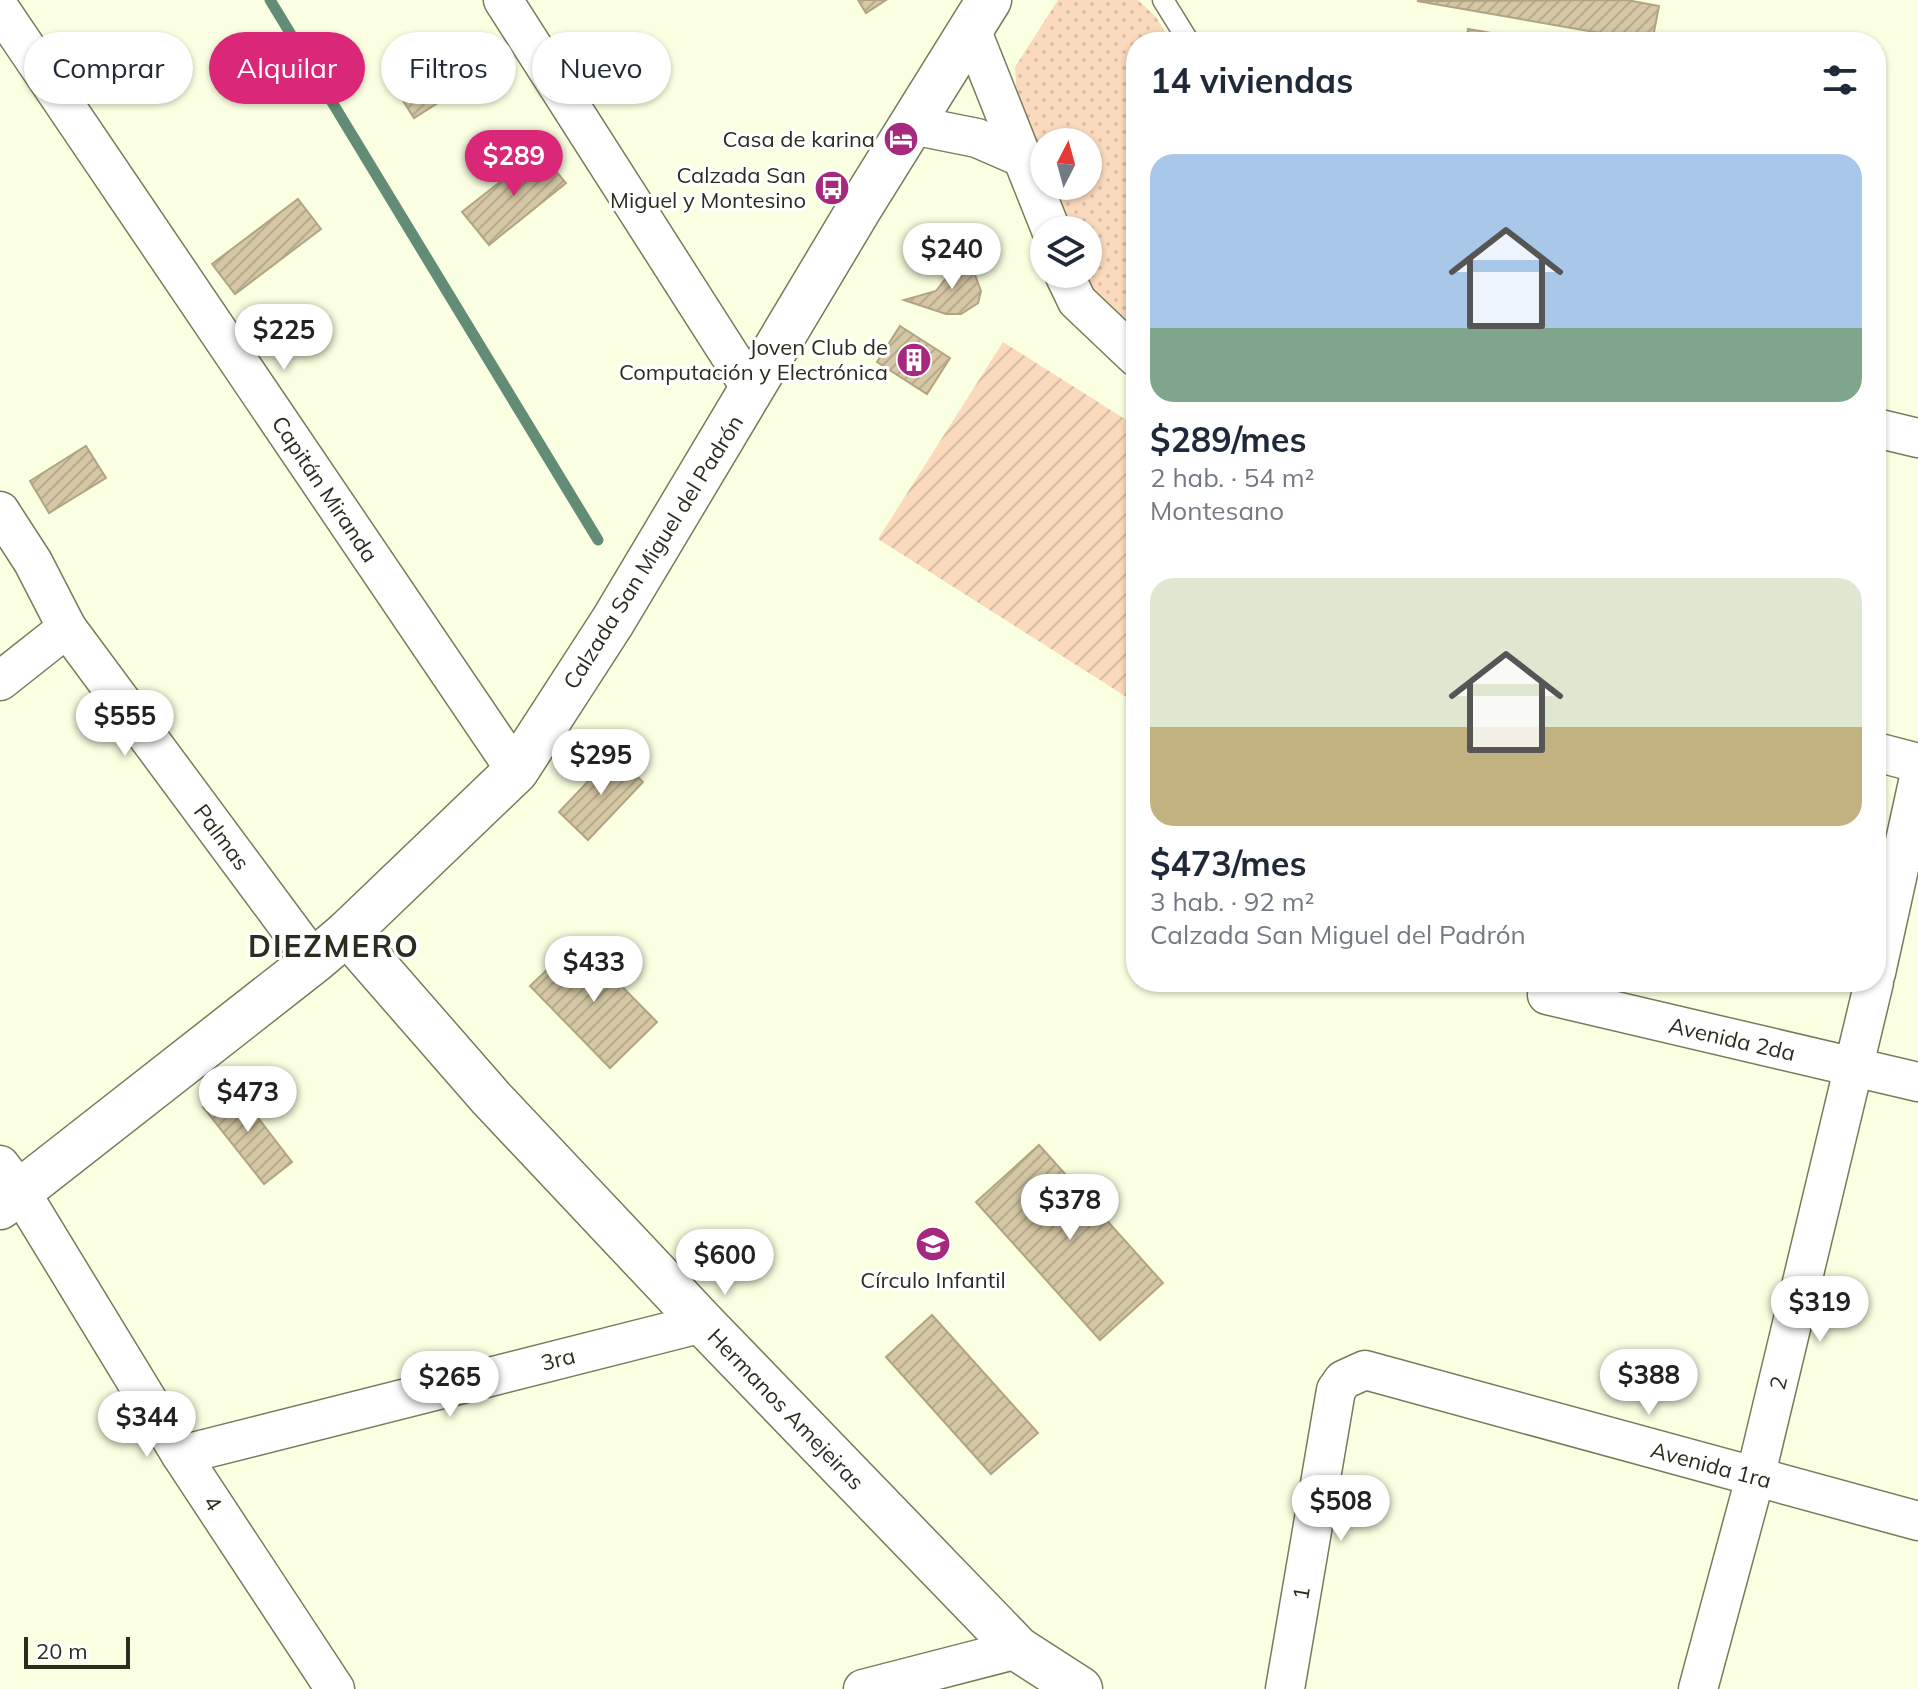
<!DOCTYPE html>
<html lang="es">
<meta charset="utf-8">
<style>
:root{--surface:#fff;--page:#f2f2f3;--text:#1f2937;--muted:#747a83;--accent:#db2777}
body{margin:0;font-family:Mulish,sans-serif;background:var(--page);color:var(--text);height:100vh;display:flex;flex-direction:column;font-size:30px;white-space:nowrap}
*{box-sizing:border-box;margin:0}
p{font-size:26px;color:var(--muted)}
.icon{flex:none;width:44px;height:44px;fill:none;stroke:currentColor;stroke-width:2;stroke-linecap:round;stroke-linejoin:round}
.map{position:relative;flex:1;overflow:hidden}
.panel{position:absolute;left:1126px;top:32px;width:760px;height:960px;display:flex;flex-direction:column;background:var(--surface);border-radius:32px;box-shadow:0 2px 6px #0004}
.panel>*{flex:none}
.top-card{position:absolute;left:24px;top:32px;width:760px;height:72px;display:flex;gap:16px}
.needle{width:52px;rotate:6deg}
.fabs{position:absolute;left:1030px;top:128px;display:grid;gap:16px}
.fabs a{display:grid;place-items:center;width:72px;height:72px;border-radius:50%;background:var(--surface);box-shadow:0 2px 6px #0004;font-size:40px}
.scale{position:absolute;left:24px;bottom:20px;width:106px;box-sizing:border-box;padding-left:8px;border:4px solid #2b2d1f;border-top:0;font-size:22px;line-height:28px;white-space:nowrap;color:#2b2d1f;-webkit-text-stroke:6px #fff;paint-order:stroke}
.price{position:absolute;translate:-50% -68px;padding:0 18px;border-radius:28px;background:#fff;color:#222;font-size:26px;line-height:52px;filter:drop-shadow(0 2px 4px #0008)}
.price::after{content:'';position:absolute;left:50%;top:48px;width:24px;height:18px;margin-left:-12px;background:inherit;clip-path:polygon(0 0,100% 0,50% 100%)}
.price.active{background:var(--accent);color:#fff}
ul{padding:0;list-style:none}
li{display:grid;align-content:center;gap:16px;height:424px;padding:0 24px}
li span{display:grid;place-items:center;height:248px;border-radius:24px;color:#555}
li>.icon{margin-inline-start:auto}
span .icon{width:144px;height:144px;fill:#fffc;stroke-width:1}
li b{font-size:34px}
h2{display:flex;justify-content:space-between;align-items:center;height:96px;padding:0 24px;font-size:34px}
.chip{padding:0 28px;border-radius:36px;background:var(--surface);box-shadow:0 2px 6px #0004;font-size:28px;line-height:72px}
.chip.active{background:var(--accent);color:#fff}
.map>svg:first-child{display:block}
.grass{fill:url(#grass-dots);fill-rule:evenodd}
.garden{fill:url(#garden-furrows)}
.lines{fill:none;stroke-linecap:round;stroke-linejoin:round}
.stream{stroke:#628c76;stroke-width:11}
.building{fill:url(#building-hatch);stroke:#b2a482;stroke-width:2}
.service-casing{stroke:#767b59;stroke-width:23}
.minor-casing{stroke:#767b59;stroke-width:41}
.tertiary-casing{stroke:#767b59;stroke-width:47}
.secondary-casing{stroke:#767b59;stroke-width:47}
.service{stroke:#fff;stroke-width:20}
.minor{stroke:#fff;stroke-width:38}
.tertiary{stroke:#fff;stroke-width:44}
.secondary{stroke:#fff;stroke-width:44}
.labels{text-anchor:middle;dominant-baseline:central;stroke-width:6;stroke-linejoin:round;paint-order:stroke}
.poi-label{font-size:22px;fill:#2b2d1f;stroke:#fff;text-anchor:end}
.street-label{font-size:22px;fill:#2b2d1f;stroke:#fff}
.district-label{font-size:30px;font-weight:bold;letter-spacing:2px;fill:#2b2d1f;stroke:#fff}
</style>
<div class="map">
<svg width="1918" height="1689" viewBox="0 0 1918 1689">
<defs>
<pattern id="grass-dots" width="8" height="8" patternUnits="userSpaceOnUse" patternTransform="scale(2)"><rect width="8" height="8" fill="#fad9bd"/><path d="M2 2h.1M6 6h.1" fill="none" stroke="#d6bba2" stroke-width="1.8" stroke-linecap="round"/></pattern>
<pattern id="garden-furrows" width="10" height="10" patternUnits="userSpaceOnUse" patternTransform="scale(2)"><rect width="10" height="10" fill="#fad9bd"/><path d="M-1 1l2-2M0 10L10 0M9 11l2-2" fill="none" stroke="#d6bba2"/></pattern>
<pattern id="building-hatch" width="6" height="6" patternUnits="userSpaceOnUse" patternTransform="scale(2)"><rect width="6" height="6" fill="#d5c7a4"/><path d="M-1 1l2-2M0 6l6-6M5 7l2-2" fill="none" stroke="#b7ab8d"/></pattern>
</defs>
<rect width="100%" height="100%" fill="#faffe1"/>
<path class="grass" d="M1058 0H1138L1156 17 1171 42H1136V333L1076 274H1088V230H1060L1018 119 1015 67ZM1044 142H1088V186H1044Z"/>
<path class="garden" d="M1003 342 1136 426V703L878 539Z"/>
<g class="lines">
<path class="stream" d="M270 0 598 540"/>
</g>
<g class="building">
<path d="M858 0H886L866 13Z"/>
<path d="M1627 0 1659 6 1652 42 1417 1Z"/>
<path d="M1468 29 1543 42H1466Z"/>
<path d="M464 34 488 71 414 118 390 80Z"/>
<path d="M539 151 566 183 489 245 462 212Z"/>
<path d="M298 199 321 229 235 294 212 264Z"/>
<path d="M937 254 974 272 981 291 978 303 961 314H946L904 300 936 291 946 278Z"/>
<path d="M900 326 950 358 927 394 877 362Z"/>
<path d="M86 446 106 478 49 513 30 481Z"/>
<path d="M614 754 643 782 588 840 559 812Z"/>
<path d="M577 941 657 1022 610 1068 530 986Z"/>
<path d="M232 1084 292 1162 264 1184 203 1107Z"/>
<path d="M1039 1145 1163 1283 1100 1340 976 1202Z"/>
<path d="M932 1315 1038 1433 991 1474 886 1357Z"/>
</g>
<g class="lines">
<defs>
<path id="service" d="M1163 0 1189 42"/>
<g id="minor">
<path d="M503 0 752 390"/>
<path d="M0 9 516 771"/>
<path d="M971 29 1051 230"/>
<path d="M912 125 977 138 1023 158"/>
<path d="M1064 274 1077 301 1136 357"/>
<path d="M1876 428 1918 438"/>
<path d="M0 511 33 562 67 628 314 961"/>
<path d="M0 681 67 628"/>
<path d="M1876 752 1918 763"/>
<path d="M1876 973 1918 782"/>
<path d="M1547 995 1918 1082"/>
<path d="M0 1165 20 1191 181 1455 335 1689"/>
<path d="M181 1455 703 1323"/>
<path d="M863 1689 1018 1649"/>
<path d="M1285 1689 1336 1390 1343 1380 1365 1370 1918 1521"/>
<path d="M1698 1689 1755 1478 1874 982"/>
</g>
<path id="tertiary" d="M347 933 491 1098 703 1323 1018 1649 1080 1689"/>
<path id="secondary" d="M0 1207 314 961 347 933 516 771 613 621 859 209 989 0"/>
</defs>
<use href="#service" class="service-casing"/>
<use href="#minor" class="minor-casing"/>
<use href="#tertiary" class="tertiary-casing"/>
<use href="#secondary" class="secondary-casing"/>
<use href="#service" class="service"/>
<use href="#minor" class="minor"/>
<use href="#tertiary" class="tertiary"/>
<use href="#secondary" class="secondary"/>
</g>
<defs>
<symbol id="hotel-disc" viewBox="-11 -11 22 22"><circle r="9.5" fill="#a6297d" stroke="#fff"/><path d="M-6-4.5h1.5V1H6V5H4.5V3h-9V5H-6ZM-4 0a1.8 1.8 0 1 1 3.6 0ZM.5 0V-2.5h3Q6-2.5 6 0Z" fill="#fff"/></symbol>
<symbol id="bus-disc" viewBox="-11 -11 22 22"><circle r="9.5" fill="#a6297d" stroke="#fff"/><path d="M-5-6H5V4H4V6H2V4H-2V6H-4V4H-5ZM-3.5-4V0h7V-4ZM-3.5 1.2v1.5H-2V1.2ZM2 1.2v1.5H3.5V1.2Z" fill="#fff"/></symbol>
<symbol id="building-disc" viewBox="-11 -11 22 22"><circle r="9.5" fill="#a6297d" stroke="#fff"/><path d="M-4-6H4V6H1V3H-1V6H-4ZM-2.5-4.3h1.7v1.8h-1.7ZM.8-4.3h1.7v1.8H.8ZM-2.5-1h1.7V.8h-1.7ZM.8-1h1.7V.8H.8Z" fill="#fff"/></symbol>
<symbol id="school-disc" viewBox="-11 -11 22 22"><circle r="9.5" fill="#a6297d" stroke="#fff"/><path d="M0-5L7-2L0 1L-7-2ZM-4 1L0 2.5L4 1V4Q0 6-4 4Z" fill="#fff"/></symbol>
</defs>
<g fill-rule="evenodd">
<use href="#hotel-disc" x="881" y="119" width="40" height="40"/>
<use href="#bus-disc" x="812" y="168" width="40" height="40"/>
<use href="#building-disc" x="894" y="340" width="40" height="40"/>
<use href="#school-disc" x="913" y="1224" width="40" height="40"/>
</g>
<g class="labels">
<g class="poi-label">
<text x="875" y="139">Casa de karina</text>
<text x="806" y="175">Calzada San<tspan x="806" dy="25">Miguel y Montesino</tspan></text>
<text x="888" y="347">Joven Club de<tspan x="888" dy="25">Computación y Electrónica</tspan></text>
<text x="933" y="1280" text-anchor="middle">Círculo Infantil</text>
</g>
<g class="street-label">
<text transform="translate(325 489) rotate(56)">Capitán Miranda</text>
<text transform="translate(653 552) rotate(-58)">Calzada San Miguel del Padrón</text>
<text transform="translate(222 837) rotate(53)">Palmas</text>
<text transform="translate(1732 1039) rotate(13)">Avenida 2da</text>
<text transform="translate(558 1359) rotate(-14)">3ra</text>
<text transform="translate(1778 1383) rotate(-76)">2</text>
<text transform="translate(786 1409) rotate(46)">Hermanos Amejeiras</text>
<text transform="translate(1711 1465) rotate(15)">Avenida 1ra</text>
<text transform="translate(213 1503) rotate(57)">4</text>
<text transform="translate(1301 1593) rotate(-80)">1</text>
</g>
<g class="district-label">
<text x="334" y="946">DIEZMERO</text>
</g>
</g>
</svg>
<div class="fabs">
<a><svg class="needle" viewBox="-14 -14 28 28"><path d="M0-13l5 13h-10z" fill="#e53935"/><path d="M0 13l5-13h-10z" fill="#747a83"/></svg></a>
<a><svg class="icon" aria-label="layers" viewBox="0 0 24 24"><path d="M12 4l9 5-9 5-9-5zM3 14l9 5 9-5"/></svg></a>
</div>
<div class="scale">20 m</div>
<b class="price active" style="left:514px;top:198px">$289</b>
<b class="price" style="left:952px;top:291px">$240</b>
<b class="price" style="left:284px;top:372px">$225</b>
<b class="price" style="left:125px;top:758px">$555</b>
<b class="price" style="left:601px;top:797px">$295</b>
<b class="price" style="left:594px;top:1004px">$433</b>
<b class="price" style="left:248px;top:1134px">$473</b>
<b class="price" style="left:1070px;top:1242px">$378</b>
<b class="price" style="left:725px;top:1297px">$600</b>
<b class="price" style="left:1820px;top:1344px">$319</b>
<b class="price" style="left:1649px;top:1417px">$388</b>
<b class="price" style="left:450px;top:1419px">$265</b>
<b class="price" style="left:147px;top:1459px">$344</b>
<b class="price" style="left:1341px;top:1543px">$508</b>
<div class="top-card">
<a class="chip">Comprar</a>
<a class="chip active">Alquilar</a>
<a class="chip">Filtros</a>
<a class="chip">Nuevo</a>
</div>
<section class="panel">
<h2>14 viviendas<svg class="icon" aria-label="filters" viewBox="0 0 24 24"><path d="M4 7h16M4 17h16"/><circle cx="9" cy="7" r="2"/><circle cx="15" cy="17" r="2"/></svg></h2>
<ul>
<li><span style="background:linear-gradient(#a9c7e8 70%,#7fa58c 0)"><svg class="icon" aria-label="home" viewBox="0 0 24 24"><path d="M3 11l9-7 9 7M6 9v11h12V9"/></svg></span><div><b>$289/mes</b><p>2 hab. · 54 m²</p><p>Montesano</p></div></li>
<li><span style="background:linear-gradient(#dfe7d0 60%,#c2b280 0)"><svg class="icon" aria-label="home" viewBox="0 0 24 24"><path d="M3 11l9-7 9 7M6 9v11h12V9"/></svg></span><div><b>$473/mes</b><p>3 hab. · 92 m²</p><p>Calzada San Miguel del Padrón</p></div></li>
</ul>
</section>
</div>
